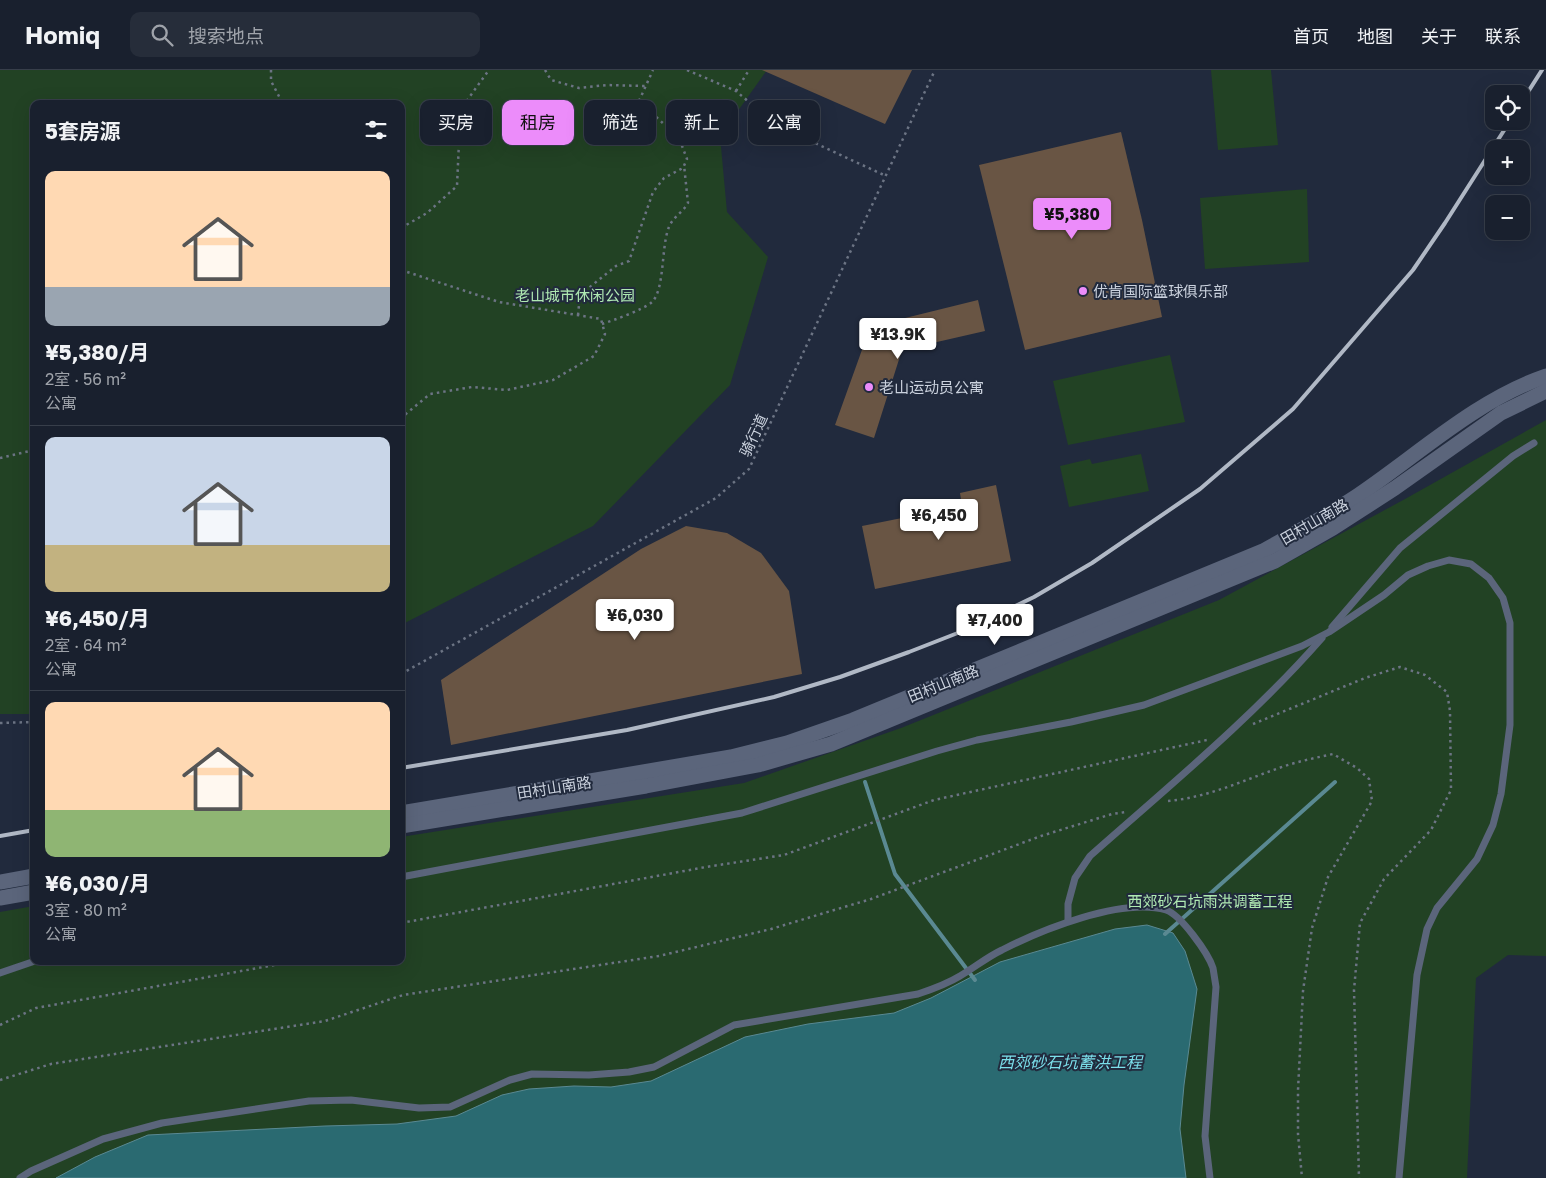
<!DOCTYPE html>
<html lang="zh">
<meta charset="utf-8">
<style>
:root{--surface:#19202e;--page:#262d3a;--text:#f1f3f6;--muted:#9fa3aa;--line:#373e4a;--accent:#ec8cfa}
body{margin:0;font-family:"Golos Text","Noto Sans SC",sans-serif;background:var(--page);color:var(--text);height:100vh;display:flex;flex-direction:column;font-size:19px;white-space:nowrap}
*{box-sizing:border-box;margin:0}
p{font-size:16px;color:var(--muted)}
.icon{flex:none;width:28px;height:28px;fill:none;stroke:currentColor;stroke-width:2;stroke-linecap:round;stroke-linejoin:round}
.map{position:relative;flex:1;overflow:hidden}
.drawer{position:absolute;left:30px;top:30px;width:375px;height:865px;display:flex;flex-direction:column;background:var(--surface);border-radius:10px;box-shadow:0 5px 20px #0002,0 0 0 1px var(--line)}
.drawer>*{flex:none}
.banner{position:absolute;left:420px;top:30px;width:475px;height:45px;display:flex;gap:10px}
.tools{position:absolute;left:1485px;top:15px;display:grid;gap:10px}
.tools a{display:grid;place-items:center;width:45px;height:45px;border-radius:10px;background:var(--surface);box-shadow:0 5px 20px #0002,0 0 0 1px var(--line);font-size:25px}
.price{position:absolute;translate:-50% -42px;padding:0 11px;border-radius:5px;background:#fff;color:#222;font-size:16px;line-height:32px;filter:drop-shadow(0 1px 2px #0008)}
.price::after{content:'';position:absolute;left:50%;top:30px;width:15px;height:11px;margin-left:-8px;background:inherit;clip-path:polygon(0 0,100% 0,50% 100%)}
.price.active{background:var(--accent);color:#111}
ul{padding:0;list-style:none}
li{display:grid;align-content:center;gap:10px;height:265px;padding:0 15px}
li+li{border-top:1px solid var(--line)}
li span{display:grid;place-items:center;height:155px;border-radius:10px;color:#555}
li>.icon{margin-inline-start:auto}
span .icon{width:90px;height:90px;fill:#fffc;stroke-width:1}
li b{font-size:21px}
h2{display:flex;justify-content:space-between;align-items:center;height:60px;padding:0 15px;font-size:21px}
.chip{padding:0 18px;border-radius:10px;background:var(--surface);box-shadow:0 5px 20px #0002,0 0 0 1px var(--line);font-size:18px;line-height:45px}
.chip.active{background:var(--accent);color:#111}
header{display:flex;align-items:center;gap:30px;box-sizing:border-box;height:70px;padding:0 25px;background:var(--surface);border-bottom:1px solid var(--line)}
header strong{font-size:24px}
nav{display:flex;gap:28px;margin-inline-start:auto;font-size:18px}
.search{width:350px;height:45px;background:var(--page);display:flex;align-items:center;gap:12px;box-sizing:border-box;padding:0 18px;border-radius:10px;color:var(--muted);font-size:19px}
.map>svg:first-child{display:block}
.green{fill:#224224}
.water{fill:#2a6a71;stroke:#5a8992}
.lines{fill:none;stroke-linecap:round;stroke-linejoin:round}
.stream{stroke:#5a8992;stroke-width:4}
.building{fill:#695544}
.path{stroke:#6c7484;stroke-width:2.5;stroke-dasharray:2.5 4;stroke-linecap:butt}
.service{stroke:#5b657b;stroke-width:7}
.secondary{stroke:#5b657b;stroke-width:15}
.rail{stroke:#b0b8c5;stroke-width:4}
.poi-dot{fill:#ec8cfa;stroke:#212a3d;stroke-width:2}
.labels{text-anchor:middle;dominant-baseline:central;stroke-width:4;stroke-linejoin:round;paint-order:stroke}
.poi-label{font-size:15px;fill:#cbd2de;stroke:#212a3d;text-anchor:start}
.park-label{font-size:15px;fill:#afe9b2;stroke:#212a3d}
.street-label{font-size:15px;fill:#cbd2de;stroke:#212a3d}
.water-label{font-size:16px;font-style:italic;fill:#7bdfeb;stroke:#212a3d}
</style>
<header>
<strong>Homiq</strong>
<div class="search"><svg class="icon" aria-label="search" viewBox="0 0 24 24"><circle cx="10" cy="10" r="6"/><path d="M15 15l6 6"/></svg>搜索地点</div>
<nav><a>首页</a><a>地图</a><a>关于</a><a>联系</a></nav>
</header>
<div class="map">
<svg width="1546" height="1108" viewBox="0 0 1546 1108">
<rect width="100%" height="100%" fill="#212a3d"/>
<g class="green">
<path d="M0 0H767L720 66 727 142 768 187 730 315 593 456 401 555V34H34V644H0Z"/>
<path d="M1211 0H1271L1278 75 1218 80Z"/>
<path d="M1307 119 1309 192 1205 199 1200 128Z"/>
<path d="M1170 285 1185 352 1068 375 1053 311Z"/>
<path d="M1546 350V886L1508 885 1476 908 1467 1108H0V842L34 836V891H401V767L744 713 901 658 1219 530 1405 429Z"/>
<path d="M1141 384 1149 421 1069 437 1060 396 1090 389 1092 394Z"/>
</g>
<path class="water" d="M1147 855 1173 863 1185 881 1197 919 1184 1015 1180 1059 1186 1108H56L95 1087 148 1065 325 1056 397 1054 456 1046 502 1025 529 1019 574 1016 611 1017 651 1011 745 967 808 954 894 943 931 928 1000 892 1115 859Z"/>
<g class="lines">
<g class="stream">
<path d="M865 712 895 804 975 910"/>
<path d="M1165 864 1335 712"/>
</g>
</g>
<g class="building">
<path d="M762 0H912L885 54Z"/>
<path d="M1121 62 1142 150 1162 247 1025 280 979 95Z"/>
<path d="M978 230 985 261 902 280 874 368 835 355 863 277 867 267 878 257 889 252Z"/>
<path d="M996 415 1011 491 875 519 862 456 962 436 960 423Z"/>
<path d="M686 456 727 463 761 483 789 521 802 604 451 675 441 610 641 479Z"/>
</g>
<g class="lines">
<g class="path">
<path d="M271 0V11L283 34"/>
<path d="M545 0 551 10 579 18 607 15 646 16"/>
<path d="M687 0 736 21 776 55 886 106"/>
<path d="M736 21 749 0"/>
<path d="M401 158 427 143 457 116 459 72 468 29 489 0"/>
<path d="M401 200 499 232 601 249 605 264 594 286 553 310 507 320 472 317 430 324 401 348"/>
<path d="M578 245 580 225 616 196 629 191 653 122 664 108 683 98 687 89 679 68 639 31 653 0"/>
<path d="M602 254C614 250 643 240 652 232 665 219 661 176 669 157 673 147 683 142 688 133L684 95"/>
<path d="M0 388 34 380"/>
<path d="M401 604 716 428 749 399 935 0"/>
<path d="M0 653 34 652"/>
<path d="M1253 654 1365 608 1400 597 1425 605 1447 622 1450 641 1451 720 1431 760 1384 809 1360 853 1354 920 1359 1108"/>
<path d="M1168 731C1212 727 1250 707 1291 694 1305 690 1319 687 1333 684L1357 698 1369 709 1372 731 1328 807 1312 858 1303 921 1298 1020V1064L1302 1108"/>
<path d="M401 853 706 797 784 785 934 730 1207 670"/>
<path d="M0 955 36 938 297 891"/>
<path d="M0 1010 51 994 325 951 403 925 659 886 771 859 871 829 1041 766 1112 744 1126 742"/>
</g>
<g class="service">
<path d="M1332 557 1400 478 1513 386 1534 373"/>
<path d="M401 807 742 743 937 681 977 670 1071 652 1144 635 1302 576 1329 562 1384 525 1408 505 1428 496 1449 490 1471 494 1489 508 1503 528 1510 553V655L1501 724 1493 755 1477 789 1437 838 1427 859 1417 905 1399 1108"/>
<path d="M1068 851V834L1075 808 1090 786C1169 716 1252 648 1322 568"/>
<path d="M0 903 35 891"/>
<path d="M20 1108 31 1101 103 1069 162 1053 309 1031 351 1030 419 1038 450 1037 510 1010 532 1004 589 1005 629 1002 654 997 734 955 918 924C933 919 947 914 960 906 974 898 987 887 1002 880 1041 860 1122 827 1166 840 1181 845 1208 883 1213 898 1214 904 1215 911 1216 917L1205 1066 1210 1108"/>
</g>
<g class="secondary">
<path d="M401 743 731 687 787 673 853 650 1263 481C1294 464 1325 447 1354 428 1417 386 1474 331 1546 306"/>
<path d="M401 756 646 716 758 695 831 674 1275 491 1333 458 1395 418 1501 343 1546 321"/>
<path d="M0 812 34 806"/>
<path d="M0 828 34 822"/>
</g>
<g class="rail">
<path d="M1521 33 1542 0"/>
<path d="M401 698 627 660 774 627 840 607 909 582 968 559 1034 527 1092 493 1200 419 1293 339 1413 200 1445 153 1510 51"/>
<path d="M0 766 34 760"/>
</g>
</g>
<g class="poi-dot">
<circle cx="1083" cy="221" r="5"/>
<circle cx="869" cy="317" r="5"/>
</g>
<g class="labels">
<g class="poi-label">
<text x="1093" y="221">优肯国际篮球俱乐部</text>
<text x="879" y="317">老山运动员公寓</text>
</g>
<g class="park-label">
<text x="575" y="225">老山城市休闲公园</text>
<text x="1210" y="831">西郊砂石坑雨洪调蓄工程</text>
</g>
<g class="street-label">
<text transform="translate(753 365) rotate(-65)">骑行道</text>
<text transform="translate(1314 451) rotate(-30)">田村山南路</text>
<text transform="translate(943 613) rotate(-22)">田村山南路</text>
<text transform="translate(554 717) rotate(-9)">田村山南路</text>
</g>
<g class="water-label">
<text x="1070" y="992">西郊砂石坑蓄洪工程</text>
</g>
</g>
</svg>
<div class="tools">
<a><svg class="icon" aria-label="locate" viewBox="0 0 24 24"><circle cx="12" cy="12" r="6"/><path d="M12 2v4M12 18v4M2 12h4M18 12h4"/></svg></a>
<a>+</a>
<a>−</a>
</div>
<b class="price active" style="left:1072px;top:170px">¥5,380</b>
<b class="price" style="left:898px;top:290px">¥13.9K</b>
<b class="price" style="left:939px;top:471px">¥6,450</b>
<b class="price" style="left:635px;top:571px">¥6,030</b>
<b class="price" style="left:995px;top:576px">¥7,400</b>
<div class="banner">
<a class="chip">买房</a>
<a class="chip active">租房</a>
<a class="chip">筛选</a>
<a class="chip">新上</a>
<a class="chip">公寓</a>
</div>
<section class="drawer">
<h2>5套房源<svg class="icon" aria-label="filters" viewBox="0 0 24 24"><path d="M4 7h16M4 17h16"/><circle cx="9" cy="7" r="2"/><circle cx="15" cy="17" r="2"/></svg></h2>
<ul>
<li><span style="background:linear-gradient(#ffd9b3 75%,#9aa5b1 0)"><svg class="icon" aria-label="home" viewBox="0 0 24 24"><path d="M3 11l9-7 9 7M6 9v11h12V9"/></svg></span><div><b>¥5,380/月</b><p>2室 · 56 m²</p><p>公寓</p></div></li>
<li><span style="background:linear-gradient(#c9d6e8 70%,#c2b280 0)"><svg class="icon" aria-label="home" viewBox="0 0 24 24"><path d="M3 11l9-7 9 7M6 9v11h12V9"/></svg></span><div><b>¥6,450/月</b><p>2室 · 64 m²</p><p>公寓</p></div></li>
<li><span style="background:linear-gradient(#ffd9b3 70%,#8fb573 0)"><svg class="icon" aria-label="home" viewBox="0 0 24 24"><path d="M3 11l9-7 9 7M6 9v11h12V9"/></svg></span><div><b>¥6,030/月</b><p>3室 · 80 m²</p><p>公寓</p></div></li>
</ul>
</section>
</div>
